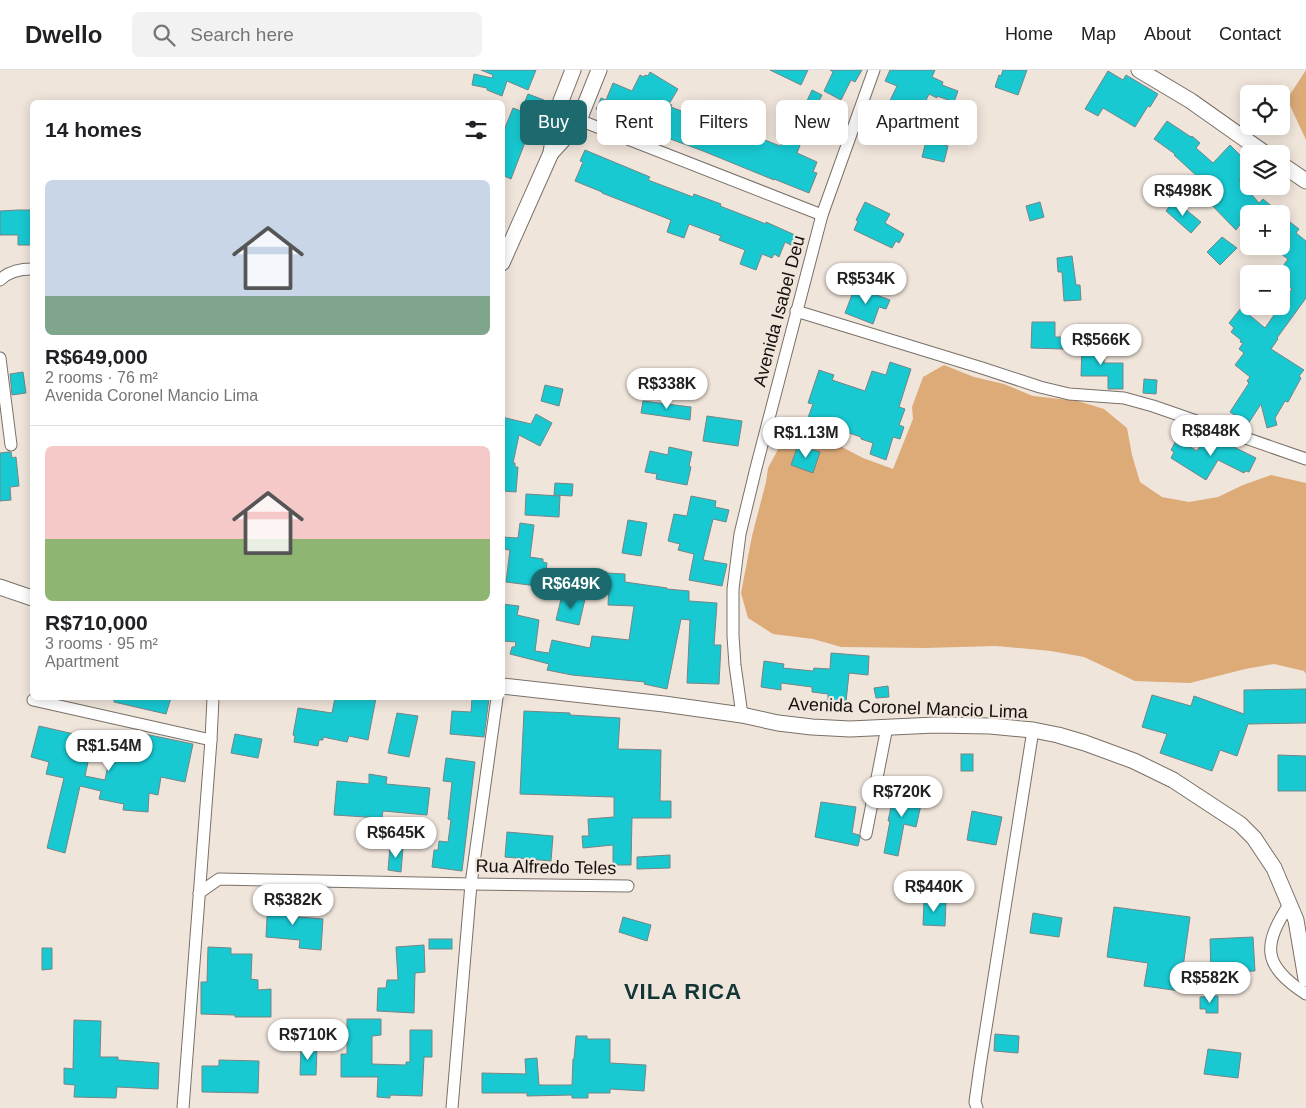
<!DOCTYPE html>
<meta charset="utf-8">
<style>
:root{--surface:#fff;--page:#f2f2f2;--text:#202124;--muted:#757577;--line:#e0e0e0;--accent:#1d6a6e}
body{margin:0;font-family:Helvetica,sans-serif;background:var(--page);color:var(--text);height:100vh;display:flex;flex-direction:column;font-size:19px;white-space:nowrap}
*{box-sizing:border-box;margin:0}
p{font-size:16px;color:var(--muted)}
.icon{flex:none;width:28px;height:28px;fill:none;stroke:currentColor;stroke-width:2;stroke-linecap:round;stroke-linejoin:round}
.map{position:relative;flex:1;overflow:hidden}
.drawer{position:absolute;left:30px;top:30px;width:475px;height:600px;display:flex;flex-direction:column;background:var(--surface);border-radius:8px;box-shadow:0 2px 12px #0003}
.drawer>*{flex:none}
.top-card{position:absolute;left:520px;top:30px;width:475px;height:45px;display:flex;gap:10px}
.controls{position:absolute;left:1240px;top:15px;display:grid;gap:10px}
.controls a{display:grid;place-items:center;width:50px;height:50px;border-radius:8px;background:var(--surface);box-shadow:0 2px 12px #0003;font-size:25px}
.price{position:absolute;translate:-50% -42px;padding:0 11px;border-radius:18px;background:#fff;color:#222;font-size:16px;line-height:32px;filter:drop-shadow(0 1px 2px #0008)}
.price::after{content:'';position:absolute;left:50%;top:30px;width:15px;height:11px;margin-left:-8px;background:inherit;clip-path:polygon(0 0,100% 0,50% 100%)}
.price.active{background:var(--accent);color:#fff}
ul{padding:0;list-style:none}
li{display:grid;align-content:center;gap:10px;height:265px;padding:0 15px}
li+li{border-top:1px solid var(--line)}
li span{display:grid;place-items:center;height:155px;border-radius:8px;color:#555}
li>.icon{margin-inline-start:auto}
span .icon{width:90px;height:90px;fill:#fffc;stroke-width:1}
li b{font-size:21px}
h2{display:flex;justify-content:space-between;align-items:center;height:60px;padding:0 15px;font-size:21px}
.pill{padding:0 18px;border-radius:8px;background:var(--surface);box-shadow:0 2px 12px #0003;font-size:18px;line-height:45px}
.pill.active{background:var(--accent);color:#fff}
header{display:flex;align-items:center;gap:30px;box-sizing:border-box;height:70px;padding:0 25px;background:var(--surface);border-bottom:1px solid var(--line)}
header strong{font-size:24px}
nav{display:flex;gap:28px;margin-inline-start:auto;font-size:18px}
.search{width:350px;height:45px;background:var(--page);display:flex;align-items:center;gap:12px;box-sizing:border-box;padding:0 18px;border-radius:8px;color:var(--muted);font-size:19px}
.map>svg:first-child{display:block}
.green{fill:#ddab78}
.building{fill:#18c9d2;stroke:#758585}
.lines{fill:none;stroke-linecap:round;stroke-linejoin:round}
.street-casing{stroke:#797067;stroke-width:13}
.secondary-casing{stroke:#797067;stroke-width:17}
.street{stroke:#fff;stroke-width:11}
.secondary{stroke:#fff;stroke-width:15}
.labels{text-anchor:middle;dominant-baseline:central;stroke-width:4.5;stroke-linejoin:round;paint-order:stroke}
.street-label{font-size:18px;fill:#15110e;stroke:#f0e5db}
.district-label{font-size:22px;font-weight:bold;letter-spacing:1px;fill:#123537;stroke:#f0e5db}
</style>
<header>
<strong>Dwello</strong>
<div class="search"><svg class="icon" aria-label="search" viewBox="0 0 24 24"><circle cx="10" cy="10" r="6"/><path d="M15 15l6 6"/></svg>Search here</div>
<nav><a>Home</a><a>Map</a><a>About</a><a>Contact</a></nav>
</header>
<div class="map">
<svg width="1306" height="1038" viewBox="0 0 1306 1038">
<rect width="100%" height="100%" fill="#f0e5db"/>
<g class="green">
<path d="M1306 0V70L1287 29Z"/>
<path d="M944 295 974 307 1004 314 1033 326 1078 331 1104 339 1127 358 1132 385 1140 412 1162 427 1189 432 1218 427 1243 415 1271 405 1306 413V604L1304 601 1274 594 1245 599 1190 613 1135 611 1084 587 1051 581 996 576 925 578 841 577 813 569 773 564 748 548 741 523 752 466 766 412 768 398 782 372 809 367 838 375 863 388 893 399 913 349 912 337 923 307Z"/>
</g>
<g class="building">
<path d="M481 0H536L528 20 507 11 502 26 487 20V18L472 15 474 4 492 8 493 5Z"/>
<path d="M770 0H808L801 15Z"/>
<path d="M830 0H862L855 12 851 10 841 30 824 21 833 2Z"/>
<path d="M890 0H935L932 7 943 12 942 15 958 21 954 32 937 26V28L929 24 914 56 896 48 884 73 872 68 897 16 885 11Z"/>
<path d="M1003 0H1027L1018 25 995 17 999 5 1001 6Z"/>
<path d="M1108 1 1123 10 1126 5 1158 24 1150 37 1148 36 1135 57 1103 38 1098 46 1085 39Z"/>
<path d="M650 2 678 19 669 34 672 35 671 37 705 50 714 31 724 36 722 40 726 42 720 54 759 71 760 68 780 76 785 66 789 68 790 65 802 70 797 83 817 92 813 102 817 103 809 123 774 109V110L703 81 662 66 596 39 601 28 606 30 613 13 632 21 640 5 644 7 645 5 648 6Z"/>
<path d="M812 20 822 25 816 37 806 33Z"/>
<path d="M528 24 544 30 539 41H537L511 109 502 105V65L513 38 521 41Z"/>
<path d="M1167 51 1191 67 1192 66 1200 73 1196 78 1213 93 1230 75 1240 85 1241 84 1249 92V100L1239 110 1259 133 1263 129 1281 144H1249V151L1245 148 1236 160 1200 123 1203 119 1196 111 1199 108 1174 85 1175 84 1154 69Z"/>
<path d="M926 71 948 76 944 92 922 87Z"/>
<path d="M585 80 650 107 648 110 693 127 694 124 721 134 720 136 766 154V152L795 165 791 175 785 172 779 187 774 184 772 188 762 184 756 200 740 194 745 180 719 170 721 166 689 154 684 168 667 162 671 150 602 123V122L575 111 583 92 580 91Z"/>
<path d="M1174 130 1201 152 1191 163 1166 141Z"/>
<path d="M865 132 890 144 885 153 904 164 899 173 896 171 892 178 854 160 858 151 856 150Z"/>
<path d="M1040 132 1044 147 1030 151 1026 136Z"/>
<path d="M18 140H32V175H18V165H0V141Z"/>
<path d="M1281 145 1299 159 1296 163 1306 171V228L1277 268 1278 269 1271 279 1304 300 1299 306 1301 308 1288 332 1285 331 1275 348 1277 355 1267 358 1261 334 1248 354 1230 342 1249 313 1247 311 1250 307 1235 295 1244 283 1239 279 1243 273 1240 272 1241 270 1231 262 1234 258 1229 253 1241 238 1265 258 1292 219 1281 211V199L1288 189 1270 176H1282Z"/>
<path d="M1222 167 1237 178 1220 195 1207 182Z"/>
<path d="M1072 186 1076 215H1080L1081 230 1064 231 1062 202H1058L1057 188Z"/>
<path d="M855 217 890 230 886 239 879 237 873 254 845 243Z"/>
<path d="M1032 252H1055V267H1064V279L1031 278Z"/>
<path d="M1082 274H1105L1104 293H1123V319H1108V306H1081Z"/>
<path d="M890 292 911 299 899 337 905 339 899 355 904 357 900 369 893 367 886 390 870 384 873 373 861 369V367L824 355 823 359 806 353 813 334 808 333 819 300 834 305 832 310 865 321 872 301 886 305Z"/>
<path d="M23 302 26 323 12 325 10 304Z"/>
<path d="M1144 309 1157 310 1156 324 1143 323Z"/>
<path d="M545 315 563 319 559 336 541 331Z"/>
<path d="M643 331 691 337 690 350 641 343Z"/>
<path d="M536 344 552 353 540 376 519 365 513 393H515V397H518L516 422 502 421V347L531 354Z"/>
<path d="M707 346 742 351 738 376 703 371Z"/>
<path d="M1205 368 1219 376 1222 371 1256 388 1249 402 1245 401 1244 403 1218 390 1206 410 1171 388 1174 382 1171 380 1177 369 1197 381Z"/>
<path d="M798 375 820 382 813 403 791 395Z"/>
<path d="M669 377 692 382 689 396 691 397 687 415 656 409 657 404 645 402 650 381 668 385Z"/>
<path d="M8 382H11L12 388 16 387 19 416 10 417 11 430 0 431V383Z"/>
<path d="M555 413 573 414 572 426 554 425Z"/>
<path d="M526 424 560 426 559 447 525 445Z"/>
<path d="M691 426 716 431 715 437 729 440 726 452 713 449 703 490 727 494 722 516 689 510 694 484 678 480 680 474 668 471 674 444 687 446Z"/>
<path d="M628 450 647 453 641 486 622 483Z"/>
<path d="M520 453 534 455 530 487 543 489V492L547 493 544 517 506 512 510 480 502 479V467L518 468Z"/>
<path d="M586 499 607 502V503L625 504V512L667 518V519L689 521V531L717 533 714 575H721L719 614 687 613 690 550 681 549 667 619 644 614 645 612 572 605 547 600 549 594 510 584 512 577H515L516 572 502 571V534L519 536 517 545 539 550 535 581 549 583 552 570 590 578 592 566 629 570 634 536 608 535 609 514 585 511Z"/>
<path d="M562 525 585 529 579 555 556 550Z"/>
<path d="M831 583 869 586 868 605 849 603 846 632 828 631V624L812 622V617L781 613V620L761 617 764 591 784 594 783 598 813 601 814 598 830 599Z"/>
<path d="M888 616 889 627 876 628 874 618Z"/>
<path d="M1306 619V653L1248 654 1237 686 1220 680 1212 701 1160 683 1167 664 1142 657 1152 625 1191 636 1194 626 1244 644V620Z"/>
<path d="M114 628H171L166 644 114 632Z"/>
<path d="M335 628H376L368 670 349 666 347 672 323 667V670H319L318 676 294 672 295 666 293 665 298 638 332 643Z"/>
<path d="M472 628H489L484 667 450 664 452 641 471 642Z"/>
<path d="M524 641 570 643V645L620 648 618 679 661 680 660 731H671V748H632L631 795H613V775L583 778 582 766H589L588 749 614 747V727L520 724Z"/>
<path d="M397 643 418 646 409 687 388 683Z"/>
<path d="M39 656 74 664V665L93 669 85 706 105 710 115 661 134 665 135 662 193 674 185 712 161 707 158 725 149 723 148 742 123 740 124 734 99 729 101 721 80 716 65 783 47 778 64 708 46 704 49 692 31 687Z"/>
<path d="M235 664 262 669 258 688 231 683Z"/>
<rect x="961" y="684" width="12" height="17"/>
<path d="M1278 685 1306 686V721H1278Z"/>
<path d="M446 688 475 692 462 801 432 797 434 780H438L439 771 448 772 451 750 448 749 452 712 443 711Z"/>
<path d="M369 704 387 707 386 714 430 718 427 745 383 741 382 748 334 745 337 711 369 714Z"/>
<path d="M895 719 923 726 916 757 904 754 898 786 884 783 890 751H888Z"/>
<path d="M821 732 856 737 852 763 859 765 860 768 858 776 815 767Z"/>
<path d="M972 741 1002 747 996 775 967 770Z"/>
<path d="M507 762 553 766 551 791 505 787Z"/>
<path d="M390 777 403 778 401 802 388 800Z"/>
<path d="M670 785V798L637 799V787Z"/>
<path d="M268 828 289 829 287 846 323 849 321 880 299 878 300 870 266 867Z"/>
<path d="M924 830 946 831 945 856 923 855Z"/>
<path d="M1114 837 1190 847 1183 897 1199 899 1195 923 1144 916 1148 893 1107 887Z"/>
<path d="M1033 843 1062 848 1059 867 1030 863Z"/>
<path d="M623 847 651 855 647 871 619 862Z"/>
<path d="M1253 867 1255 901 1211 903 1210 869Z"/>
<rect x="429" y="869" width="23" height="10"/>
<path d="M424 875 425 902 415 903 414 943 377 941 378 918H386L387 910H398L396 877Z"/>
<path d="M208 877 231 878V884H252L251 909 258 910V920L271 919V947H235V945L201 944V912H207Z"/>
<path d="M42 878H52V899L42 900Z"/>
<path d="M1218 926V943H1206V939H1200V927Z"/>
<path d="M347 949H381V965L372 966V994L406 995V992H410V960H432V987H424L422 1026 390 1025V1028L377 1027 378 1007H341V984H347Z"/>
<path d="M74 950 101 951 100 987H118V990L159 993 158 1019 117 1017 116 1028 74 1027 75 1015 64 1014V998L73 999Z"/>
<path d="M995 964 1019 966 1018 983 994 981Z"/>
<path d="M576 966H587V969H610V993L646 995 644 1021 610 1019V1023H588V1028H572V1025L527 1026V1023H482V1003L526 1004 525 989 537 988 539 1015H572L573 989H574Z"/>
<path d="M301 977H317L316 1005H300Z"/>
<path d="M1208 979 1241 983 1238 1008 1204 1004Z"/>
<path d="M219 990 259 991 258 1023 202 1022V996H219Z"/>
</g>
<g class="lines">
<defs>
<g id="street">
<path d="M579 50 822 145"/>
<path d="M0 210C9 201 20 199 32 199"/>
<path d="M796 241 982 298 1040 317 1069 324 1124 328 1153 336 1306 389"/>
<path d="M0 288 11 375"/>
<path d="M33 630 211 670"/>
<path d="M742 645 735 595 733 566V519L740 464 756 398 822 145 874 0"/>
<path d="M866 764 887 657"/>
<path d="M199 823 219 809 471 814 628 816"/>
<path d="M1290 833C1262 876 1262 895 1306 924"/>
<path d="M183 1038 211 670 213 628"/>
<path d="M452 1038 471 814 497 628"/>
<path d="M977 1038 975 1032 980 996 1033 660"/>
</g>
<g id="secondary">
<path d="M1139 0 1191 31 1266 84"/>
<path d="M551 83 574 58 579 50 599 0"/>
<path d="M1281 94 1306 111"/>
<path d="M502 193 551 83 557 41 573 0"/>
<path d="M0 517 32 528"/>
<path d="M502 616 664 634 742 645 778 653 812 657 850 659 935 655 990 656 1033 660 1058 665 1085 673 1134 691 1173 710 1240 754 1254 768 1274 798 1296 850 1306 909"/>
</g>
</defs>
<use href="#street" class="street-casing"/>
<use href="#secondary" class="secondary-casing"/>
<use href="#street" class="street"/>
<use href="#secondary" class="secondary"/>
</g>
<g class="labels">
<g class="street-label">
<text transform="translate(779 241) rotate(-75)">Avenida Isabel Deu</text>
<text transform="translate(908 638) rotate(2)">Avenida Coronel Mancio Lima</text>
<text transform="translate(546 797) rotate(1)">Rua Alfredo Teles</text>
</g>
<g class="district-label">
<text x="683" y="921">VILA RICA</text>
</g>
</g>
</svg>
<div class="controls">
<a><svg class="icon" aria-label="locate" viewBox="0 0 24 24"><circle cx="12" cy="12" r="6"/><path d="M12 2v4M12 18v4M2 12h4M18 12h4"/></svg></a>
<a><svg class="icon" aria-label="layers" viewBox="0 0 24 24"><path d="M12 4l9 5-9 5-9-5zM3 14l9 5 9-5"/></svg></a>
<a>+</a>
<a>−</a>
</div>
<b class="price" style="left:1183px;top:147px">R$498K</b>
<b class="price" style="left:866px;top:235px">R$534K</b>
<b class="price" style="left:1101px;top:296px">R$566K</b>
<b class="price" style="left:667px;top:340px">R$338K</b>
<b class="price" style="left:1211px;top:387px">R$848K</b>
<b class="price" style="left:806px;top:389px">R$1.13M</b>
<b class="price active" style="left:571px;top:540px">R$649K</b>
<b class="price" style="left:109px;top:702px">R$1.54M</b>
<b class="price" style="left:902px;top:748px">R$720K</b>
<b class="price" style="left:396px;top:789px">R$645K</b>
<b class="price" style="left:934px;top:843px">R$440K</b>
<b class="price" style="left:293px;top:856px">R$382K</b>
<b class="price" style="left:1210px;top:934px">R$582K</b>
<b class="price" style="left:308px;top:991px">R$710K</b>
<div class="top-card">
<a class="pill active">Buy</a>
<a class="pill">Rent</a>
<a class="pill">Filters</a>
<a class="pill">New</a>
<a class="pill">Apartment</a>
</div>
<section class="drawer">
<h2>14 homes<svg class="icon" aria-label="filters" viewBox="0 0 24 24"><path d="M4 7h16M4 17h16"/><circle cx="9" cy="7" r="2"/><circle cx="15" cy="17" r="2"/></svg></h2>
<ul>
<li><span style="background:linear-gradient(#c9d6e8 75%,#7fa58c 0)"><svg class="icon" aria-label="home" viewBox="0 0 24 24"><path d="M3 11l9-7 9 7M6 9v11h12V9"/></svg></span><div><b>R$649,000</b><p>2 rooms · 76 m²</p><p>Avenida Coronel Mancio Lima</p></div></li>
<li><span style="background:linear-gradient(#f6c9c9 60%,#8fb573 0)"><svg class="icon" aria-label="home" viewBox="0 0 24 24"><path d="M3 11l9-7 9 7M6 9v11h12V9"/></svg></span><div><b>R$710,000</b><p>3 rooms · 95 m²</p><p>Apartment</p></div></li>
</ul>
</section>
</div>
